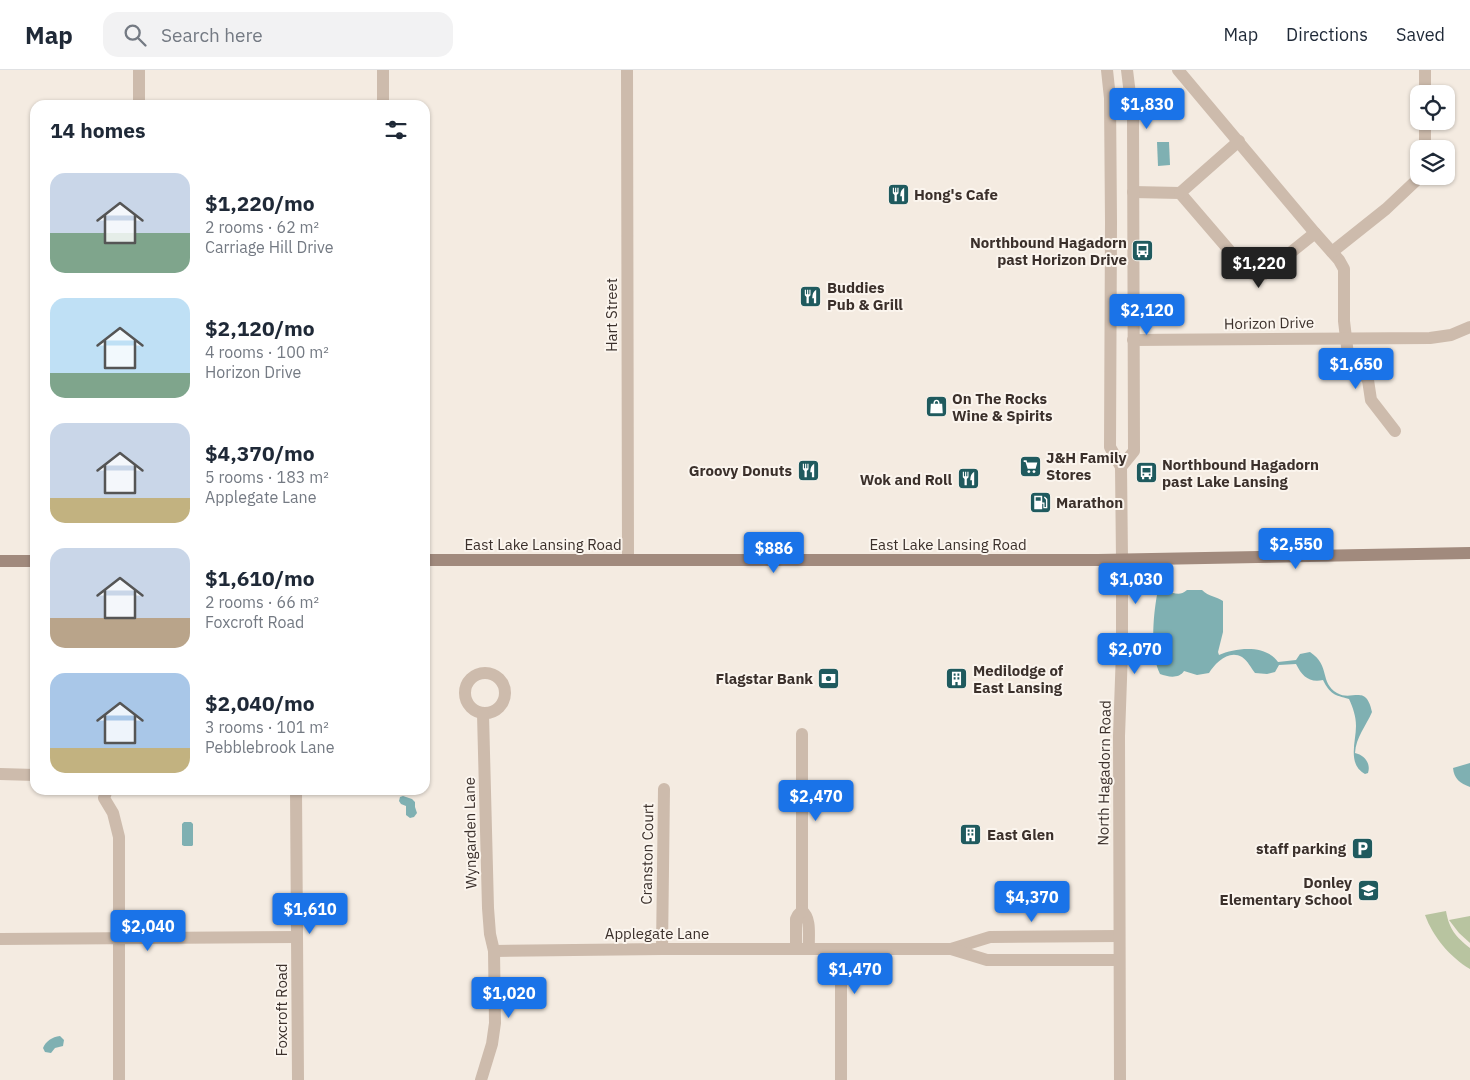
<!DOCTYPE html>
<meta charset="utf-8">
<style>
:root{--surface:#fff;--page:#f2f2f3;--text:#1f2937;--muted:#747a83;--line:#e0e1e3;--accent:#1a73e8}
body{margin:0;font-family:"IBM Plex Sans",sans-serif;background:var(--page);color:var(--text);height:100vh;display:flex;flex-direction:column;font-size:19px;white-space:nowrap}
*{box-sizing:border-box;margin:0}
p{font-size:16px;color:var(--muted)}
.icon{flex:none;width:28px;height:28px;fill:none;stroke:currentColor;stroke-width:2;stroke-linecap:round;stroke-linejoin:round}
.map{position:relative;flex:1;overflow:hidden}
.drawer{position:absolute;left:30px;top:30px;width:400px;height:695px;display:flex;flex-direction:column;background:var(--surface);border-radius:15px;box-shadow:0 1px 4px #0004}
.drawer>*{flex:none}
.controls{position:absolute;left:1410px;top:15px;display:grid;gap:10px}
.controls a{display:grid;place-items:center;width:45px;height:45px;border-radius:10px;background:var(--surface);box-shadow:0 1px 4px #0004;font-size:25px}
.price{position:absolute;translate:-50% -42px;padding:0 11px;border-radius:5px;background:var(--accent);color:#fff;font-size:16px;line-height:32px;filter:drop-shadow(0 1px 2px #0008)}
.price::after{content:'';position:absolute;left:50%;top:30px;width:15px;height:11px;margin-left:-8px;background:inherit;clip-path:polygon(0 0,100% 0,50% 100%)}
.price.current{background:#222;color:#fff}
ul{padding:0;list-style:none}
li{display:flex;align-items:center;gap:15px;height:125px;padding:0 20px}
li span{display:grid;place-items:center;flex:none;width:140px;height:100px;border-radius:15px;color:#555}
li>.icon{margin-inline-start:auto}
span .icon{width:60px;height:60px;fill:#fffc;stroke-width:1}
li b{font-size:21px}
h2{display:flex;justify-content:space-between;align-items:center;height:60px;padding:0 20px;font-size:21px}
header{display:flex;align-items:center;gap:30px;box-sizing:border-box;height:70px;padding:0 25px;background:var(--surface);border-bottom:1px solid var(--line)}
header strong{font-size:24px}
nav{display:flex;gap:28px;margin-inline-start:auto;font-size:18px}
.search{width:350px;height:45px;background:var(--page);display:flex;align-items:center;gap:12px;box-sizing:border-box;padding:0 18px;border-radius:15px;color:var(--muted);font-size:19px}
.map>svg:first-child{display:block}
.green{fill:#b8c4a0}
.water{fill:#7fb0b2}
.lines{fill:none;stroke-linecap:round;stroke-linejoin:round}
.minor{stroke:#cdbbac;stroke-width:12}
.tertiary{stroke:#cdbbac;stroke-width:12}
.secondary{stroke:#a18a7d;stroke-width:12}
.labels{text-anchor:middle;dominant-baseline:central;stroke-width:4;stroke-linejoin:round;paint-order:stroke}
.poi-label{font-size:15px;font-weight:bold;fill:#3b302b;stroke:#fbf5ee;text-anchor:start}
.street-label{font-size:15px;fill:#3b302b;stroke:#fbf5ee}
</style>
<header>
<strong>Map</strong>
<div class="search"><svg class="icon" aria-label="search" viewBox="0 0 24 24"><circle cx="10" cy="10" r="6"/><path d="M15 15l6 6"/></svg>Search here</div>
<nav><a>Map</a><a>Directions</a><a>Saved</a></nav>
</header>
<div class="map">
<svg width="1470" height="1010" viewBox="0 0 1470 1010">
<rect width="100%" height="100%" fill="#f4ebe1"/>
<g class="green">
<path d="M1446 841C1449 859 1456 867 1470 878V899C1450 887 1433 867 1425 845Z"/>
<path d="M1470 846V873L1459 863 1449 850Z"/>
</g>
<g class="water">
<path d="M1157 72H1169L1170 95 1158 96Z"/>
<path d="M1187 520H1202C1209 527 1216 526 1223 531V562L1218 582 1219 585C1236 578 1265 574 1278 592L1296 590 1300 584 1310 582C1331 596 1319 612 1337 623 1352 632 1366 613 1372 642 1366 656 1356 667 1355 683 1365 685 1371 694 1368 703L1365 704C1347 694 1356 672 1356 656 1356 646 1353 638 1349 629 1334 625 1330 624 1323 610 1309 613 1302 606 1296 594L1279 595 1275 602 1267 604 1255 603C1251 598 1248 591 1242 587 1229 579 1215 593 1209 603L1197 605 1184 601C1179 609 1168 607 1160 604 1150 584 1153 547 1157 525 1170 516 1176 530 1187 520Z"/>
<path d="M1470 693V717C1460 713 1454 709 1453 698Z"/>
<path d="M403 726 412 729 415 732V737L417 743 414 747 410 748 406 745V736L401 734 399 731 400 727Z"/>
<path d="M184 752H191L193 754V775L192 776H184L182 775V754Z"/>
<path d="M60 966 64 970 63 976 55 978 51 983 45 982 43 978C46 971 52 967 60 966Z"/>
</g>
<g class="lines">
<g class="minor">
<path d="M139 0V35"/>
<path d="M383 0V35"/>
<path d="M627 0 628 490"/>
<path d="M1107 0 1110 28 1111 152 1110 377 1121 397 1122 489"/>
<path d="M1178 0 1315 163"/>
<path d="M1425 24V0"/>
<path d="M1425 79V51"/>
<path d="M1133 122 1180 123 1247 201C1253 205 1257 206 1264 204L1315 163 1339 190 1344 199V251L1348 285 1368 310 1371 330 1395 361"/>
<path d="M1180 123 1239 71"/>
<path d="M1332 182 1386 139 1421 106"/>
<path d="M1133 270 1430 268 1451 265 1470 257"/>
<path d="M1121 397 1134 381 1133 49 1127 0"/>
<circle cx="485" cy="623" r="20"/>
<path d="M802 664V841C812 849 808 867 809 879"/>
<path d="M0 704 35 705"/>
<path d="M107 720 104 728 113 743 119 767V1010"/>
<path d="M296 720 298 1010"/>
<path d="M0 869 297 867"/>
<path d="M662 879 664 719"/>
<path d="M796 879V849L798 845 802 841"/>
<path d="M951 879 990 867 1119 866"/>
<path d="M494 881 662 879H951L987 890H1119"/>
<path d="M481 1010 492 974 495 953 494 881 490 864 488 838 483 644"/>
<path d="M841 1010V879"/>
</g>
<path class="tertiary" d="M1120 1010 1119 666 1122 581V489"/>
<g class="secondary">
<path d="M425 490H1098L1470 483"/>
<path d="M0 491H35"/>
</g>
</g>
<defs>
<symbol id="restaurant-square" viewBox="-11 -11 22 22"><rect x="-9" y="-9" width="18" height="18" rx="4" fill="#1f5a5e" stroke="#fbf5ee"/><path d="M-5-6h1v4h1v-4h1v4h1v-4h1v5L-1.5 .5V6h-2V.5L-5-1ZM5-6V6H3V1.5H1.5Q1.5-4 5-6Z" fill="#fff"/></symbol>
<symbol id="bus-square" viewBox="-11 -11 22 22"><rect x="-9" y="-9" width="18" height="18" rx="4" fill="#1f5a5e" stroke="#fbf5ee"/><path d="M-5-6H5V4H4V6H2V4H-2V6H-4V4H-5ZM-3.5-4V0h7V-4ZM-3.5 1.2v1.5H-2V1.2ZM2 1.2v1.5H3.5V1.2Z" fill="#fff"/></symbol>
<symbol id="shop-square" viewBox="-11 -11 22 22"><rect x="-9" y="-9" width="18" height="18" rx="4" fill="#1f5a5e" stroke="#fbf5ee"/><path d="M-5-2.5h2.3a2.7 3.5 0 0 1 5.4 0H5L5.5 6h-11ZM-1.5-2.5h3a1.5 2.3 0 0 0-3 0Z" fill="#fff"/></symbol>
<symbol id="supermarket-square" viewBox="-11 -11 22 22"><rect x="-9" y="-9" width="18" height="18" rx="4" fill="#1f5a5e" stroke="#fbf5ee"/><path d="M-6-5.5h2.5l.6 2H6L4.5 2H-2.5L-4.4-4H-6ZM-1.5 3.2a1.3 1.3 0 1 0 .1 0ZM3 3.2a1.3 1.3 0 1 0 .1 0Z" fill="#fff"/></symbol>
<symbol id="fuel-square" viewBox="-11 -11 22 22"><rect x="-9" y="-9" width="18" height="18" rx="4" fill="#1f5a5e" stroke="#fbf5ee"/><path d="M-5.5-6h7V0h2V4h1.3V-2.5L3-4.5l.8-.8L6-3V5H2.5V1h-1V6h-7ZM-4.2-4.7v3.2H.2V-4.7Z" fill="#fff"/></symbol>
<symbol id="bank-square" viewBox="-11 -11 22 22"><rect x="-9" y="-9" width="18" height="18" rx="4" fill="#1f5a5e" stroke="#fbf5ee"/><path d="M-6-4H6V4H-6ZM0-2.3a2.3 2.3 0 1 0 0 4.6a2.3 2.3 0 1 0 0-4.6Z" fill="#fff"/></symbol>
<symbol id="building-square" viewBox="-11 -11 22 22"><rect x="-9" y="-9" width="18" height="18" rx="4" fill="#1f5a5e" stroke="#fbf5ee"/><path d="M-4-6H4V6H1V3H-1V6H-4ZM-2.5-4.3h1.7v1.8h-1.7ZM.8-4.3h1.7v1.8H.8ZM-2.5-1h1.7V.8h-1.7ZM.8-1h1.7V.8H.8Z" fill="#fff"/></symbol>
<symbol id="parking-square" viewBox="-11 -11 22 22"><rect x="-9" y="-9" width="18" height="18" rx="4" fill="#1f5a5e" stroke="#fbf5ee"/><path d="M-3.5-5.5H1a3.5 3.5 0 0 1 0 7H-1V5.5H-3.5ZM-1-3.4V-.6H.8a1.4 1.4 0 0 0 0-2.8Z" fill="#fff"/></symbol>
<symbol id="school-square" viewBox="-11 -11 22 22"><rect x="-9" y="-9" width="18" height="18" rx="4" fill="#1f5a5e" stroke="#fbf5ee"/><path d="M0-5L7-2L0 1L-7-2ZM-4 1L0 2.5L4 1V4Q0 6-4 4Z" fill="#fff"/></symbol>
</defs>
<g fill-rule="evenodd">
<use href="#restaurant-square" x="886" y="112" width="25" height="25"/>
<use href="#bus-square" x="1130" y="168" width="25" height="25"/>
<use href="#restaurant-square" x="798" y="214" width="25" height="25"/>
<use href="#shop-square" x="924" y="324" width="25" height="25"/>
<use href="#supermarket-square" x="1018" y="384" width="25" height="25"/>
<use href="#restaurant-square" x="796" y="388" width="25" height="25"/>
<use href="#bus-square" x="1134" y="390" width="25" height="25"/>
<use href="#restaurant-square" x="956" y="396" width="25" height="25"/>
<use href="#fuel-square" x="1028" y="420" width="25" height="25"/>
<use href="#bank-square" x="816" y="596" width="25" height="25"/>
<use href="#building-square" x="944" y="596" width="25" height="25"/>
<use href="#building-square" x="958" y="752" width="25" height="25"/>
<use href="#parking-square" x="1350" y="766" width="25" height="25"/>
<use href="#school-square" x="1356" y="808" width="25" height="25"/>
</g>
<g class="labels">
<g class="poi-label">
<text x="914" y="124">Hong's Cafe</text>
<text x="1127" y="172" text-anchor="end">Northbound Hagadorn<tspan x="1127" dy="17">past Horizon Drive</tspan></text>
<text x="827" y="217">Buddies<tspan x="827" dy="17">Pub &amp; Grill</tspan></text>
<text x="952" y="328">On The Rocks<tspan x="952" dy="17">Wine &amp; Spirits</tspan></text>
<text x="1046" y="387">J&amp;H Family<tspan x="1046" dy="17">Stores</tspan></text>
<text x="1162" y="394">Northbound Hagadorn<tspan x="1162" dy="17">past Lake Lansing</tspan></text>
<text x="792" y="400" text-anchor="end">Groovy Donuts</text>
<text x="952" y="409" text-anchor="end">Wok and Roll</text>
<text x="1056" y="432">Marathon</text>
<text x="973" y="600">Medilodge of<tspan x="973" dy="17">East Lansing</tspan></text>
<text x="813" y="608" text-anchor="end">Flagstar Bank</text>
<text x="987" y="764">East Glen</text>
<text x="1346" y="778" text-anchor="end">staff parking</text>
<text x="1352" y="812" text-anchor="end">Donley<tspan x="1352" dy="17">Elementary School</tspan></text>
</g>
<g class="street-label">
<text transform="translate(611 245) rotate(-90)">Hart Street</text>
<text transform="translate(1269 253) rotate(-1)">Horizon Drive</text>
<text x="543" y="474">East Lake Lansing Road</text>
<text x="948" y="474">East Lake Lansing Road</text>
<text transform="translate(1104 703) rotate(-89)">North Hagadorn Road</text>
<text transform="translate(470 763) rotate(-91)">Wyngarden Lane</text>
<text transform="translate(647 784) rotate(-89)">Cranston Court</text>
<text x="657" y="863">Applegate Lane</text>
<text transform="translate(281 940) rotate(-90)">Foxcroft Road</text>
</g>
</g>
</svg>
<div class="controls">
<a><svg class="icon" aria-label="locate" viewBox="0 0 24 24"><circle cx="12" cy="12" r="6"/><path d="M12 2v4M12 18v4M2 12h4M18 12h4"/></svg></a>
<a><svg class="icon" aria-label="layers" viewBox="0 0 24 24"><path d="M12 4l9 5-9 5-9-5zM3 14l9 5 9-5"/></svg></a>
</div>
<b class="price" style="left:1147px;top:60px">$1,830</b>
<b class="price current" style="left:1259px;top:219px">$1,220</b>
<b class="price" style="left:1147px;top:266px">$2,120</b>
<b class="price" style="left:1356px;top:320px">$1,650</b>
<b class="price" style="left:1296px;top:500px">$2,550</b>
<b class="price" style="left:774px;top:504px">$886</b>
<b class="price" style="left:1136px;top:535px">$1,030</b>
<b class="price" style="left:1135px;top:605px">$2,070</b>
<b class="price" style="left:816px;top:752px">$2,470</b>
<b class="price" style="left:1032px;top:853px">$4,370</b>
<b class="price" style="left:310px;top:865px">$1,610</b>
<b class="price" style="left:148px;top:882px">$2,040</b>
<b class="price" style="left:855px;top:925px">$1,470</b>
<b class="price" style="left:509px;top:949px">$1,020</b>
<section class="drawer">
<h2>14 homes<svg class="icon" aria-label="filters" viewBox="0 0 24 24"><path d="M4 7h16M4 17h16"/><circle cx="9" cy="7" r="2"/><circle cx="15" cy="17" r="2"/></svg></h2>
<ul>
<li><span style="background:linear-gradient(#c9d6e8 60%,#7fa58c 0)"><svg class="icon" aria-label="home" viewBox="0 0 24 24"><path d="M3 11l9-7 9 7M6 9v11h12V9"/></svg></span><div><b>$1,220/mo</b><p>2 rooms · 62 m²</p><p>Carriage Hill Drive</p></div></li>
<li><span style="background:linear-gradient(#bfe0f5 75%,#7fa58c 0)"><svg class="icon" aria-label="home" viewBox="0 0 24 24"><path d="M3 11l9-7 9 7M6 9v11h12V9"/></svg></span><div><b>$2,120/mo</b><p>4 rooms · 100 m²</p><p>Horizon Drive</p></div></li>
<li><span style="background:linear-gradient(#c9d6e8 75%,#c2b280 0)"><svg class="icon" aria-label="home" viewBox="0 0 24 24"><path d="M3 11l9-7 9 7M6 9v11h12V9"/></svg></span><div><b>$4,370/mo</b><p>5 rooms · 183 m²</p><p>Applegate Lane</p></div></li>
<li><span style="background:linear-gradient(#c9d6e8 70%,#b9a48a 0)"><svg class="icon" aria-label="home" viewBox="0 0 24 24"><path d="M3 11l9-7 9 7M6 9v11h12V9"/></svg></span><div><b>$1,610/mo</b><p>2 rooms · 66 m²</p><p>Foxcroft Road</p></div></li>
<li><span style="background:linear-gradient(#a9c7e8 75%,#c2b280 0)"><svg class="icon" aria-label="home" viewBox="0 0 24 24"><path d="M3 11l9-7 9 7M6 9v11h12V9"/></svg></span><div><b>$2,040/mo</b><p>3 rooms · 101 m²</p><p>Pebblebrook Lane</p></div></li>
</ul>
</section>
</div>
